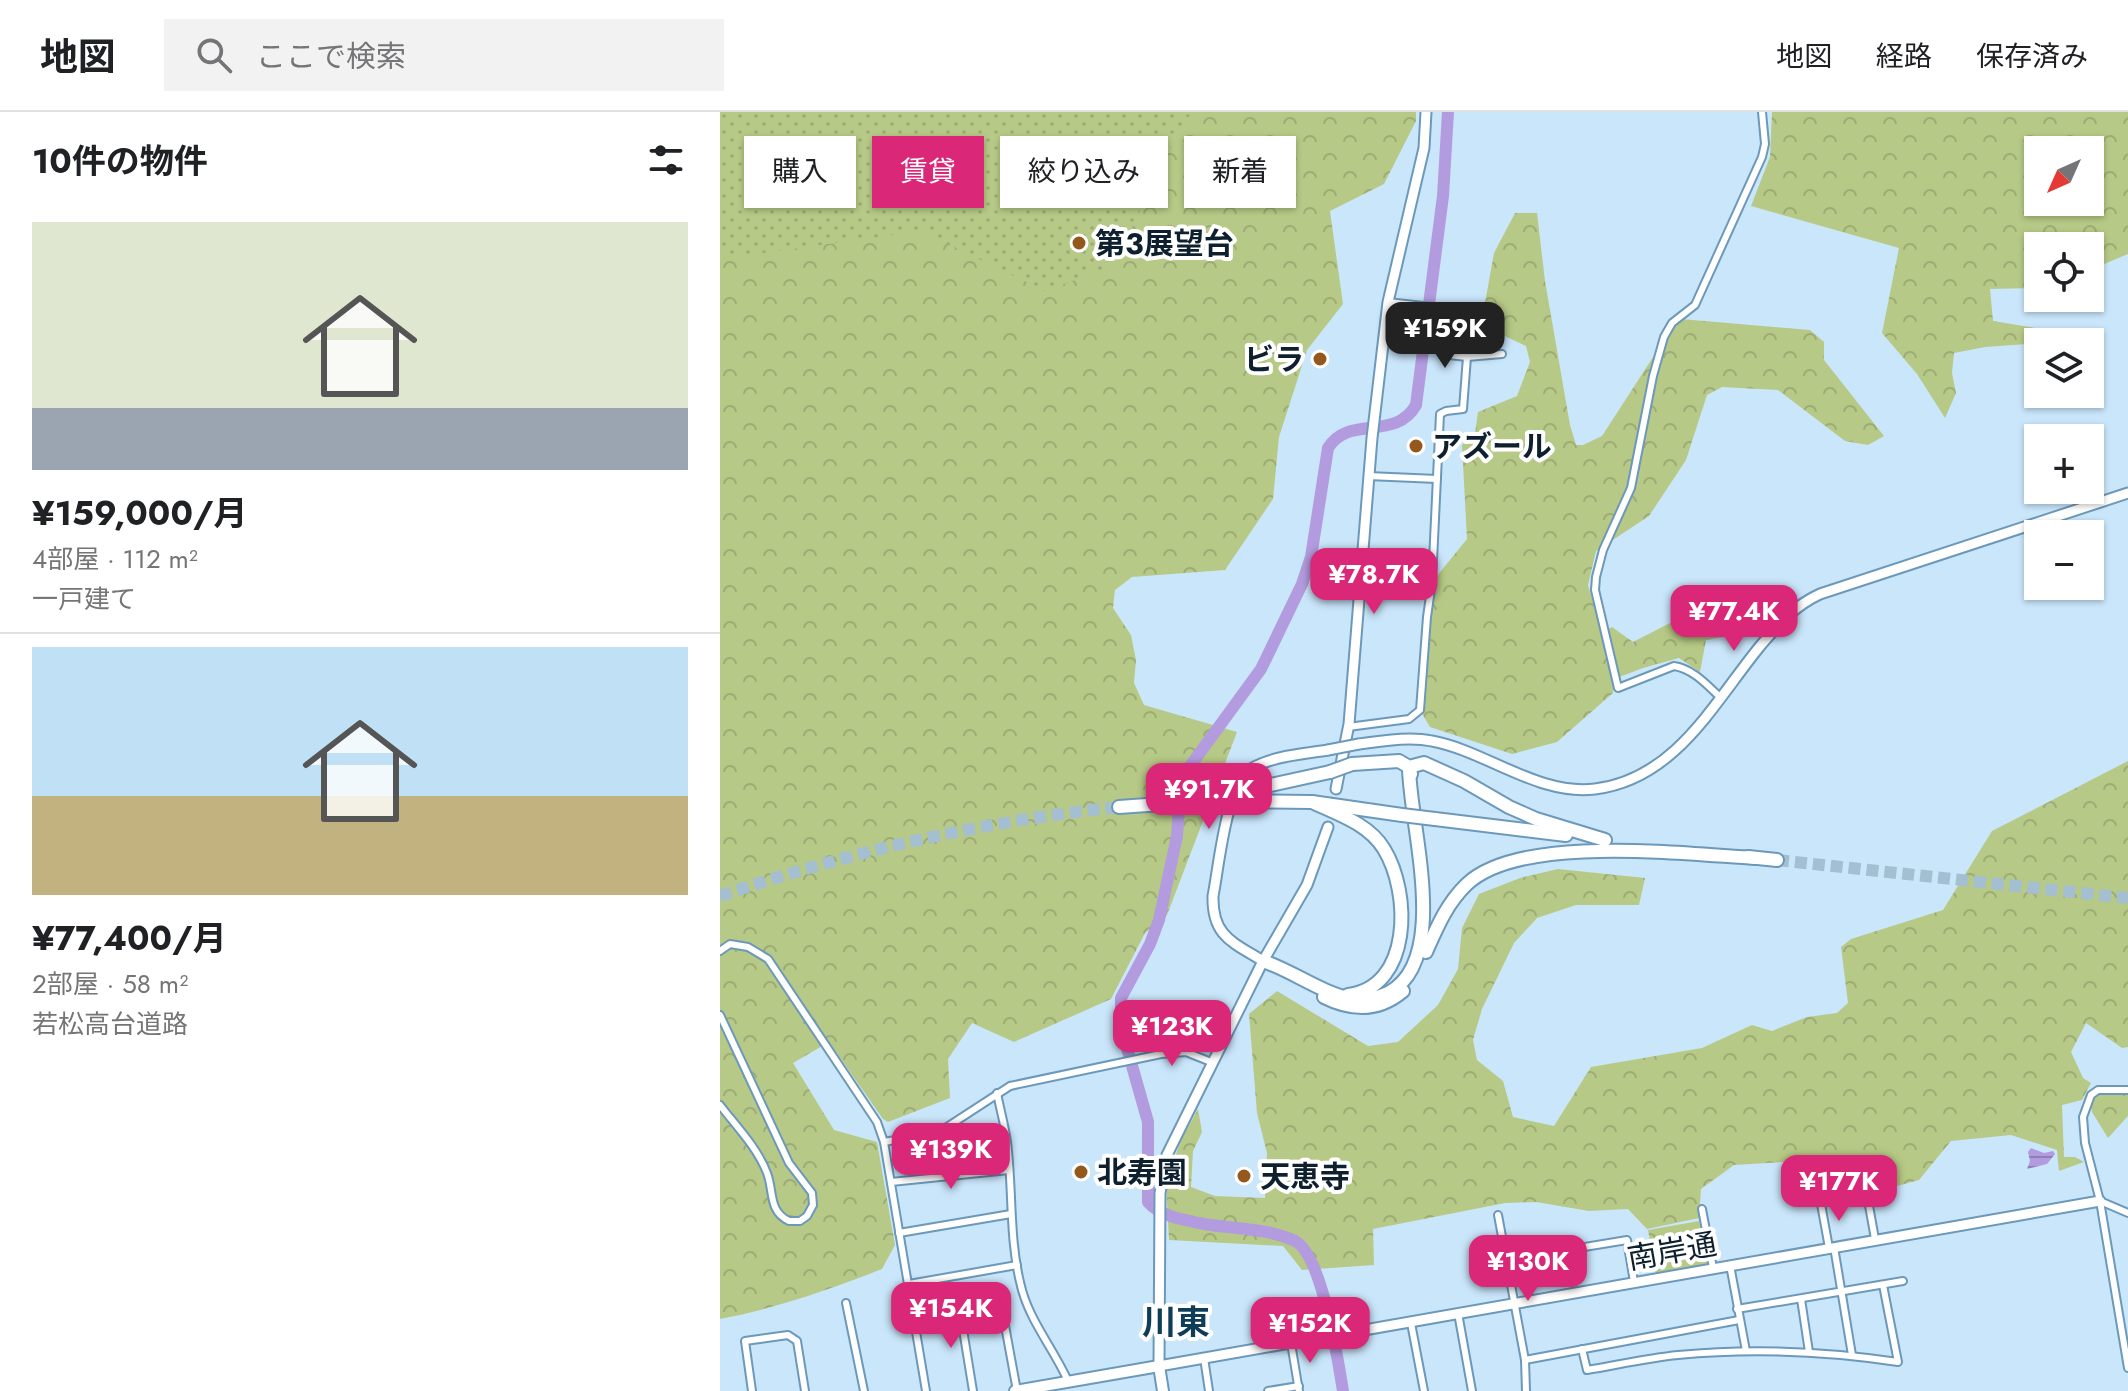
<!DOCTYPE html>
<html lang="ja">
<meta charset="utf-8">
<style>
:root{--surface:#fff;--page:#f2f2f2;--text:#202124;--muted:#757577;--line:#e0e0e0;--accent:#db2777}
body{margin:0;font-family:Jost,"Noto Sans JP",sans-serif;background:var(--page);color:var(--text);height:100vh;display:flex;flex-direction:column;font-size:30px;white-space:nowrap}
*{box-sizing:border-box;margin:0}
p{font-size:26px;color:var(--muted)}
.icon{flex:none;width:44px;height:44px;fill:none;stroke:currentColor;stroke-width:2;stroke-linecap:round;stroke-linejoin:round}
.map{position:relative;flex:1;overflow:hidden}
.drawer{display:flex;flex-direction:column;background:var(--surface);width:720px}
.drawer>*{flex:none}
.hud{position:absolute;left:24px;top:24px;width:760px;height:72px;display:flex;gap:16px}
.needle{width:52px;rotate:225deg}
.controls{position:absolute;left:1304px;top:24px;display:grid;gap:16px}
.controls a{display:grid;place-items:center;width:80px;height:80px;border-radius:0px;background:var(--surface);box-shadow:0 2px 6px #0004;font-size:40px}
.price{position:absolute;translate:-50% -68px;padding:0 18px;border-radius:16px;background:var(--accent);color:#fff;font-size:26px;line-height:52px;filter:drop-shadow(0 2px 4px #0008)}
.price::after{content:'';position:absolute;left:50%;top:48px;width:24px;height:18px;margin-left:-12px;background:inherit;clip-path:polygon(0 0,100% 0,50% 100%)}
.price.current{background:#222;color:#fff}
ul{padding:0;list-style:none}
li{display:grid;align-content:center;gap:16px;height:424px;padding:0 32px}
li+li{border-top:2px solid var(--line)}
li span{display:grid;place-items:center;height:248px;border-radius:0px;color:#555}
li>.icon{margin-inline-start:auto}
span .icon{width:144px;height:144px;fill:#fffc;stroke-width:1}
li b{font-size:34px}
h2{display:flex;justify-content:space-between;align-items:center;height:96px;padding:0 32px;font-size:34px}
.chip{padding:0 28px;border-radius:0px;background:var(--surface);box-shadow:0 2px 6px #0004;font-size:28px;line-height:72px}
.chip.current{background:var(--accent);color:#fff}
header{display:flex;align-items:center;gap:48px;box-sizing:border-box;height:112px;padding:0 40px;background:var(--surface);border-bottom:2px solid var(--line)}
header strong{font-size:38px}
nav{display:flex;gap:44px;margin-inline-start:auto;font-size:28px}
.search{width:560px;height:72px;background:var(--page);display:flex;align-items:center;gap:20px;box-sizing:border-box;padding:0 28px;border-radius:0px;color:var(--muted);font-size:30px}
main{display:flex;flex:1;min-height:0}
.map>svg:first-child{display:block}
.forest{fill:url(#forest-crowns);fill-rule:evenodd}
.garden{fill:url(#garden-dots)}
.water{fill:url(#water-rules)}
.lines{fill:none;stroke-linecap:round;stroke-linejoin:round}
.river{stroke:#b39bdf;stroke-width:12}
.highway-tunnel{stroke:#a4bed2;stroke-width:12;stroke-dasharray:12 6;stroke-linecap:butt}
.street-casing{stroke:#6c99ba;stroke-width:10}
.secondary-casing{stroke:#6c99ba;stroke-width:13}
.primary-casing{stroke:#6c99ba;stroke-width:14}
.highway-casing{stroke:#6c99ba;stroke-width:16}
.street{stroke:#fff;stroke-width:6}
.secondary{stroke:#fff;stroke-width:9}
.primary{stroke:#fff;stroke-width:10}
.highway{stroke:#fff;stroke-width:12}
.secondary-bridge-casing{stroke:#6c99ba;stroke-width:13;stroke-linecap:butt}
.highway-bridge-casing{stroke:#6c99ba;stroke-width:16;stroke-linecap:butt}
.secondary-bridge{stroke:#fff;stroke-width:9}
.highway-bridge{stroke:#fff;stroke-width:12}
.poi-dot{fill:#95581c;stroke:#fff;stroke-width:3}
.labels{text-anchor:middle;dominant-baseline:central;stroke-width:8;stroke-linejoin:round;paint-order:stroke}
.poi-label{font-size:30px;font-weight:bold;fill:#0e202d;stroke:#fff;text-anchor:start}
.street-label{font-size:30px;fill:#0e202d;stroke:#fff}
.quarter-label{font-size:34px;font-weight:bold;fill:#0d3d59;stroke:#fff}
</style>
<header>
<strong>地図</strong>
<div class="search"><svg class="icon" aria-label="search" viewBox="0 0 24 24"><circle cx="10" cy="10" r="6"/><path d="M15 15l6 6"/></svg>ここで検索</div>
<nav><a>地図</a><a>経路</a><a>保存済み</a></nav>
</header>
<main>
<section class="drawer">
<h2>10件の物件<svg class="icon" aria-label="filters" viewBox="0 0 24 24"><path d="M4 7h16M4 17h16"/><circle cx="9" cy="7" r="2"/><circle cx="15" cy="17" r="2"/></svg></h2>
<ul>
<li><span style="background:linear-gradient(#dfe7d0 75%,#9aa5b1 0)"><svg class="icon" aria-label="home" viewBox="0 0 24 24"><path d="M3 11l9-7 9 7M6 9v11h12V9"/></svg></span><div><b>¥159,000/月</b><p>4部屋 · 112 m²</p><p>一戸建て</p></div></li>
<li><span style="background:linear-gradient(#bfe0f5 60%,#c2b280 0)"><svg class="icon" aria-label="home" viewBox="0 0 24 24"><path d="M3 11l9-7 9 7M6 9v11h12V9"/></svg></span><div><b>¥77,400/月</b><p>2部屋 · 58 m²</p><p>若松高台道路</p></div></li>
</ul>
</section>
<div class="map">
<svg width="1408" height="1279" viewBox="0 0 1408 1279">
<defs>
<pattern id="forest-crowns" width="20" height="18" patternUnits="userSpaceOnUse" patternTransform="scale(2)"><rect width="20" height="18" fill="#b7c986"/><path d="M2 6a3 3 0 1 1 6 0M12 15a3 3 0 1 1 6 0" fill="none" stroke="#9cac74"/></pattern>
<pattern id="garden-dots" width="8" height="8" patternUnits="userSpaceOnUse" patternTransform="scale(2)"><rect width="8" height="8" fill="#b7c986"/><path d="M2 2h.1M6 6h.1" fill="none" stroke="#9cac74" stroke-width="1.8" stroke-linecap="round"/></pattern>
<pattern id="water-rules" width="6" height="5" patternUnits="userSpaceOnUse" patternTransform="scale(2)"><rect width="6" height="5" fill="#b39bdf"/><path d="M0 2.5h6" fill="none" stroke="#907eb5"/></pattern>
</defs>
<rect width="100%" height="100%" fill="#cae6fb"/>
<g class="forest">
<path d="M430 0H696V9L664 72 610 99 623 192 587 238 559 325 553 387 505 458 412 465 395 478 393 496 411 523 416 548 414 571 424 593 517 620 447 803 425 821 391 887 294 930 252 911 228 947 230 986 168 1010 163 1007 109 930 73 951 114 1018 157 1030 175 1133 162 1157C108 1178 57 1196 0 1207V121Z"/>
<path d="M1052 0H1408V142L1370 158V134H1318V176L1270 177 1273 209 1339 220 1335 230 1265 235 1234 241 1232 261 1236 281 1225 306 1197 262 1162 221 1179 136 1031 94 1050 45ZM1318 38H1370V90H1318Z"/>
<path d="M795 101H817L825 169 850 313 856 333H863L882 324 948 222 961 207 1090 218 1104 230V248L1164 324 1148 333 1125 329 1058 278 1002 275 987 283 966 348 929 404 876 439 868 473 882 521 892 515 913 530 997 487 1019 522 986 528 980 560 959 546 923 556 894 567 893 581 837 630 792 642 710 615 700 598 712 470 747 427 742 333 755 321 758 300 797 284 810 250 806 234 761 213 774 141Z"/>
<path d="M1408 649V935L1402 936 1366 911 1351 940 1363 966 1371 971 1362 988 1342 993 1344 1045H1355L1364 1050 1339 1059 1337 1038 1291 1023 1231 1029 1199 1068 1159 1079 1125 1066 1095 1074 1063 1050 1014 1053 981 1077 979 1106 927 1117 908 1097 869 1099 816 1090 785 1091 653 1117 654 1153 582 1158 563 1134 449 1128 446 1071 461 1028 478 997 482 1020 473 1039 471 1075 495 1084 545 1086 547 1041 537 1001 529 902 557 879 648 934 678 930 718 893 738 857 742 816 759 782 800 766 838 757 925 766 919 793H856L817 806 794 831 762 897 753 928 757 948 783 969 793 1005 834 1014 871 955 982 936 1032 913 1052 919 1087 905 1117 901 1128 891 1121 835 1131 827 1223 798 1272 719Z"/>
<path d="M1380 982 1408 983V1004L1388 1026 1372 1000 1370 990Z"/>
<path d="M979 1109 988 1153 936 1161 928 1118Z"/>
</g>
<path class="garden" d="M0 0H475L465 7 393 154 325 179 201 119 0 147Z"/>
<path class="water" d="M1311 1036 1324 1041 1333 1039 1335 1042 1327 1052 1307 1057 1310 1049 1308 1040Z"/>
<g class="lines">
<path class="river" d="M623 1279C618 1248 602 1143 575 1129 548 1116 513 1117 484 1112 465 1108 441 1105 428 1090V1010L405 929 401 902V886L430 832 439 808 457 724 460 684 468 657 541 557 582 472 591 445 608 336C629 302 675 330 696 293L723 84 728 0"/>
<g class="highway-tunnel">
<path d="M1057 748 1408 786"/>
<path d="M0 784C130 740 263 709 399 695"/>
</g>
<defs>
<g id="street">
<path d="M668 190 712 195C730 206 715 230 729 243L747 245 782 242"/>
<path d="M648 364 717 367"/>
<path d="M1000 585C986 572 973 557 954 554L898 576 875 478 876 465 883 438 911 376 933 264 944 225 952 211 975 193 1042 45 1045 32 1042 0"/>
<path d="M628 615 689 607 700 598 707 505 712 470 720 302 726 299 743 297 747 245"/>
<path d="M0 839 10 832 28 835 48 847 157 1010 164 1030 206 1279"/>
<path d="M0 903 69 1051 92 1081 93 1093 87 1104 80 1109H69C48 1099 54 1079 47 1061 37 1035 16 1014 0 993"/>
<path d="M1408 978H1378L1371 983 1363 1005 1365 1031 1380 1089 1408 1256"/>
<path d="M277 981C280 997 285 1014 287 1030 293 1076 289 1124 300 1170 308 1208 333 1235 348 1269"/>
<path d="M164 1030 209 1022 227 1015 290 974 441 942 466 940 491 950"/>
<path d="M171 1070 289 1058"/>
<path d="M1146 1077 1155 1127"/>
<path d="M1380 1089 1408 1101"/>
<path d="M1101 1092 1109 1136"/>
<path d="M982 1097 993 1156"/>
<path d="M778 1103 805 1248 806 1279"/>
<path d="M179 1121 291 1102"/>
<path d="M1114 1135 1132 1243"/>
<path d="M786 1148 907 1128 914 1170"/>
<path d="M1010 1153 1026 1239"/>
<path d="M189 1172 297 1153"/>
<path d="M1081 1187 1089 1240"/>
<path d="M126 1191 144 1279"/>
<path d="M281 1192 297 1279"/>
<path d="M239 1193 253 1279"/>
<path d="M1017 1197 1183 1169"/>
<path d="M738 1201 752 1279"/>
<path d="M691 1211 704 1279"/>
<path d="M571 1231 579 1279"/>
<path d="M862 1237 867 1258C897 1253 928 1246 958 1243 1031 1236 1105 1239 1178 1250L1163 1173"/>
<path d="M484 1246 489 1279"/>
<path d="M805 1248 1019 1208"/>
<path d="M32 1279 25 1229 68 1223 77 1229 85 1279"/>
<path d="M548 1279 579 1274"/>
</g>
<g id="secondary">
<path d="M639 632C662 629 689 624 712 629 766 639 818 684 875 677 956 667 994 590 1041 533 1059 512 1074 494 1100 482L1408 381"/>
<path d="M616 677 629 612 652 326 668 190 704 36 706 0"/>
<path d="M608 715 587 773 543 849 447 1043 440 1081 439 1254 1380 1089"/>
<path d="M543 849C512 830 492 824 493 784 499 754 506 673 531 657 551 644 584 642 608 638"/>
</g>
<path id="primary" d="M295 1279 439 1254 443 1279"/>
<g id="highway">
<path d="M632 652 679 649 689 655 691 662"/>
<path d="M523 679 610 660"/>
<path d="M524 689 592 690 682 703"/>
<path d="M592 690C618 702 649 712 664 737 691 781 692 875 628 883"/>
<path d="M399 695 427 693"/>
<path d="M715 707 846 723"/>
<path d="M1028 745 1057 748"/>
<path d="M706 840C717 815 727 791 747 772 800 722 965 742 1035 746"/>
<path d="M543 849C573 859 601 881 632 887 644 889 657 886 668 881 732 848 689 711 689 655L704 651 744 669 789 695 816 707 885 728"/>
<path d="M604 885C632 899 658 900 683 879"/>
</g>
</defs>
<use href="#street" class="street-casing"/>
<use href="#secondary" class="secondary-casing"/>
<use href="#primary" class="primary-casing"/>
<use href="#highway" class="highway-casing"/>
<use href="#street" class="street"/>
<use href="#secondary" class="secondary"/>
<use href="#primary" class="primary"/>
<use href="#highway" class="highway"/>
<defs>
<path id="secondary-bridge" d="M608 638 639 632"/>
<g id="highway-bridge">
<path d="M610 660 632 652"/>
<path d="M498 682 523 679"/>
<path d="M427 693 524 689"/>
<path d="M682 703 715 707"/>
</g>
</defs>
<use href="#secondary-bridge" class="secondary-bridge-casing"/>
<use href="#highway-bridge" class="highway-bridge-casing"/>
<use href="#secondary-bridge" class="secondary-bridge"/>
<use href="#highway-bridge" class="highway-bridge"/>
</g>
<g class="poi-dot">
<circle cx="359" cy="131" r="8"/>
<circle cx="600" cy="247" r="8"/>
<circle cx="696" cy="334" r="8"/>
<circle cx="361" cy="1060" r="8"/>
<circle cx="524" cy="1064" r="8"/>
</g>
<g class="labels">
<g class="poi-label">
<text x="375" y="131">第3展望台</text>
<text x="584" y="247" text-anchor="end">ビラ</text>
<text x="712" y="334">アズール</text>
<text x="377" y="1060">北寿園</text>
<text x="540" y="1064">天恵寺</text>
</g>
<g class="street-label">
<text transform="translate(952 1139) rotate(-10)">南岸通</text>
</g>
<g class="quarter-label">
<text x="456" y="1210">川東</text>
</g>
</g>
</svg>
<div class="controls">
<a><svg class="needle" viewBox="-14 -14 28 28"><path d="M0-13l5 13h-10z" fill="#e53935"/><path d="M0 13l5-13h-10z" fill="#757577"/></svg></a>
<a><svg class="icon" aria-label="locate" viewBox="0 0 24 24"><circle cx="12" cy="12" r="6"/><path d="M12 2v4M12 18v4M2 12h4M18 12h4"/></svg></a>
<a><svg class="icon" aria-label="layers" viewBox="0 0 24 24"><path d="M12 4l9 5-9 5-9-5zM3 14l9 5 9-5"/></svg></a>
<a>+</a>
<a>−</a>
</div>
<b class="price current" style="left:725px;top:258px">¥159K</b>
<b class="price" style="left:654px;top:504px">¥78.7K</b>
<b class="price" style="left:1014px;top:541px">¥77.4K</b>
<b class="price" style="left:489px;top:719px">¥91.7K</b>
<b class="price" style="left:452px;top:956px">¥123K</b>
<b class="price" style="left:231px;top:1079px">¥139K</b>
<b class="price" style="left:1119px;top:1111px">¥177K</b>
<b class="price" style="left:808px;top:1191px">¥130K</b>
<b class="price" style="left:231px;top:1238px">¥154K</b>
<b class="price" style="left:590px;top:1253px">¥152K</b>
<div class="hud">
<a class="chip">購入</a>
<a class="chip current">賃貸</a>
<a class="chip">絞り込み</a>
<a class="chip">新着</a>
</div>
</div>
</main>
